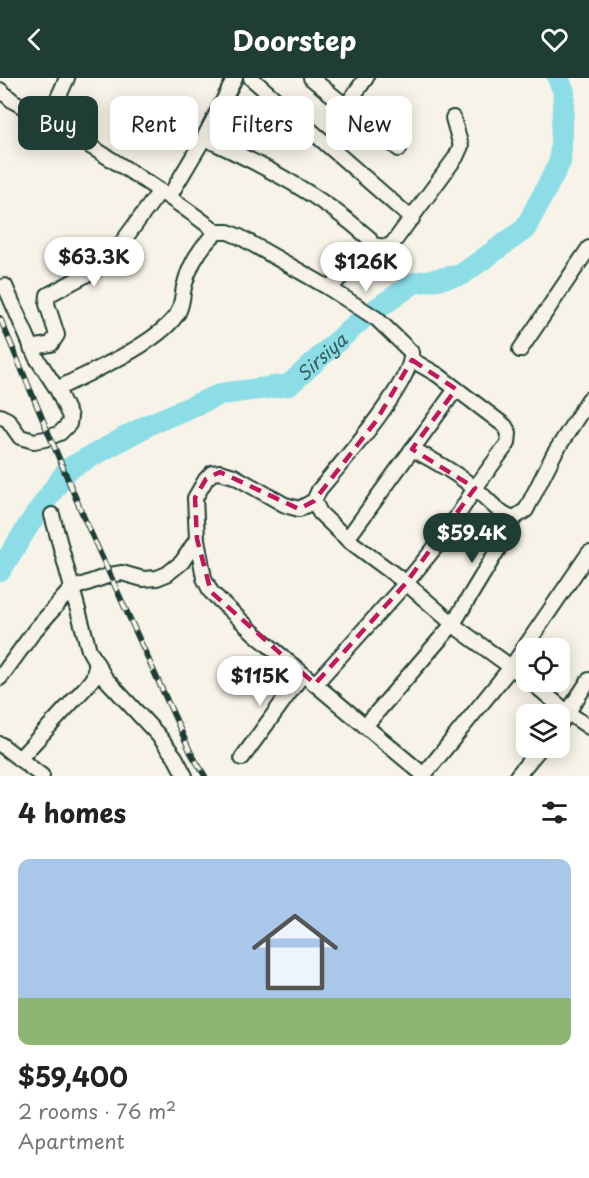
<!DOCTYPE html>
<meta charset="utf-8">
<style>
:root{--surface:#fff;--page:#f2f2f2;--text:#222;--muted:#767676;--accent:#1f3d34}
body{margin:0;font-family:"Playpen Sans",sans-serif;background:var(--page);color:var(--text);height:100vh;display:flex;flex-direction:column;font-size:22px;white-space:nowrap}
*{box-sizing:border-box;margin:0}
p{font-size:20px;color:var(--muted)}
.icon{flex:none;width:33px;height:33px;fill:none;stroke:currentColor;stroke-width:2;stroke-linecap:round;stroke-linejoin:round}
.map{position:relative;height:698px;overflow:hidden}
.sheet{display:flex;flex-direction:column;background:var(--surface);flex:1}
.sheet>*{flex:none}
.hud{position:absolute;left:18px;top:18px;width:554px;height:54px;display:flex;gap:12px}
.fabs{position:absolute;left:516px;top:560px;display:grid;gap:12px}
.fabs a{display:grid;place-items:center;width:54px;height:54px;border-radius:12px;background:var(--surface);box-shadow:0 3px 15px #0003;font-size:30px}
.price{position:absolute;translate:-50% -51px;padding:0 14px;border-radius:21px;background:#fff;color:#222;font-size:20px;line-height:39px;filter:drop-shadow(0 2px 3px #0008)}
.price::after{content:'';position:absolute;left:50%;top:36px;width:18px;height:14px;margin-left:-9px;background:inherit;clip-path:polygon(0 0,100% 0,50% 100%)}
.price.active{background:var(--accent);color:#fff}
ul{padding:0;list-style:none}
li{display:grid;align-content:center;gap:12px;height:318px;padding:0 18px}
li span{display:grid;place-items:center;height:186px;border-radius:12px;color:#555}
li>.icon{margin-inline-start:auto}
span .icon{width:108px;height:108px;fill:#fffc;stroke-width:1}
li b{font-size:26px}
h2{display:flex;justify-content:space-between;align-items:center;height:72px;padding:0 18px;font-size:26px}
.tag{padding:0 21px;border-radius:12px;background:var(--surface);box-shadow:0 3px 15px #0003;font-size:21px;line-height:54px}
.tag.active{background:var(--accent);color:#fff}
header{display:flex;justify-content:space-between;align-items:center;height:78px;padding:0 18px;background:var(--accent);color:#fff;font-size:27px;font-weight:700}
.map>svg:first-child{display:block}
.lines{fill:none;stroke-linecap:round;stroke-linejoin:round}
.river{stroke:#8cdde6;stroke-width:22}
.minor-casing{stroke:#1f3d34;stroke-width:18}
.minor{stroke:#f7f3e8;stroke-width:14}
.rail-casing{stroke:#1f3d34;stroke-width:6}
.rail{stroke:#f7f3e8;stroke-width:4;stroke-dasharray:11;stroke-linecap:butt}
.marked{fill:none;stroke:#c2185b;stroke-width:4.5;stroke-dasharray:12 8;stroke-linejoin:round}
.labels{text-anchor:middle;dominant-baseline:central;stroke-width:4.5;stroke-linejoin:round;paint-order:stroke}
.water-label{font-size:18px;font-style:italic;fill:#355d58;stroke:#f7f3e8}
</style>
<header><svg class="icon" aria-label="back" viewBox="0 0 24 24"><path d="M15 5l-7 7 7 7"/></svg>Doorstep<svg class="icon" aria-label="heart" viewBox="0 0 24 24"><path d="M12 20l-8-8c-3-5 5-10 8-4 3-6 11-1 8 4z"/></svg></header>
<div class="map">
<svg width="589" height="698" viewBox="0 0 589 698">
<rect width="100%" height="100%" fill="#f7f3e8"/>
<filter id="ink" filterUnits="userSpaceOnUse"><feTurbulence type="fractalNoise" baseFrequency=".0167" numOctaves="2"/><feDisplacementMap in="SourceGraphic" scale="12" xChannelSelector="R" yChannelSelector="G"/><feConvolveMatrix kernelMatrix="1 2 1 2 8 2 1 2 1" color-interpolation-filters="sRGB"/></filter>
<g filter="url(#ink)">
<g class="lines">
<path class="river" id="s1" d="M0 493 30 445 68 391 148 347 221 316 289 307 362 241 414 205 461 197 525 151 560 84 564 14 558 0"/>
<defs>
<g id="minor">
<path d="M251 0 412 141"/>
<path d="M311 0 399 71"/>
<path d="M0 12 13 23C84 63 153 105 217 154"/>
<path d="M346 28 366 0"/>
<path d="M48 42 67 0"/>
<path d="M204 60 235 0"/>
<path d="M169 119 204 60C263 87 321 117 369 160L371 167 368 174 329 210"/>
<path d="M371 167 387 169 393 165 456 79 461 68 453 40"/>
<path d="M5 208 36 279 57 311"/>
<path d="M31 270 51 266 57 257 47 226 48 217 95 192 115 174 160 113"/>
<path d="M520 272 589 170"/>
<path d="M0 338 8 342 20 359 34 363 45 361 60 355 69 346 70 339 57 311C90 294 153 268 175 239 182 231 182 219 184 209 189 188 201 168 217 154H228L240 159 329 210 377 241 411 274C415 302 339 388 319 412L314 423 320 435 347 461 406 505 460 552 526 600"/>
<path d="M412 371C433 382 455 394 473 409 487 419 496 435 514 440L526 432 554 376 589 321"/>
<path d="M314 423 299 431 285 427 234 398 220 394 212 395 206 401 195 420 197 461 204 500 211 514 254 555 425 698"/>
<path d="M52 437 89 572 105 600 158 657 175 679 185 698"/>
<path d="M347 461 456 311"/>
<path d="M0 600 35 552 71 511 110 497 122 495 143 501 157 500 167 496 182 484 197 461"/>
<path d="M530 603 568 635 589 649"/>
<path d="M315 606 406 505 446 456 475 410 508 365 509 355 505 348 438 297 412 282"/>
<path d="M560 646 589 602"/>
<path d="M365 648 453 546 500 468 514 440"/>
<path d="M0 666 42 698"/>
<path d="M242 680 303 596"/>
<path d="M19 681 85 610 93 600 97 586"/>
<path d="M423 698 512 588 589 475"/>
<path d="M517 698 541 669"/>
</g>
</defs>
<use href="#minor" class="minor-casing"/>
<use href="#minor" class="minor"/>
<defs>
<path id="rail" d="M0 240 85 442 191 675 205 698"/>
</defs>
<use href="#rail" class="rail-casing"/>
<use href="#rail" class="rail"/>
</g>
</g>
<path class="marked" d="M412 282 456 311 412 371 475 410 406 505 315 606 211 514 197 461 195 420 206 401 220 394 299 431 314 423 376 343Z"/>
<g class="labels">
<g class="water-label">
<text stroke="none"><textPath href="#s1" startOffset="405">Sirsiya</textPath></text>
</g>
</g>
</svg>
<div class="fabs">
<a><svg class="icon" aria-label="locate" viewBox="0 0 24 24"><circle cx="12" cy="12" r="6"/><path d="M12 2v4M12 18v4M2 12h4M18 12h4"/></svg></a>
<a><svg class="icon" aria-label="layers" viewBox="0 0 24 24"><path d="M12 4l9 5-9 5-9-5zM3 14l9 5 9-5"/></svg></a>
</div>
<b class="price" style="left:94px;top:210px">$63.3K</b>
<b class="price" style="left:366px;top:215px">$126K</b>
<b class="price active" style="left:472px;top:486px">$59.4K</b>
<b class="price" style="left:260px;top:629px">$115K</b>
<div class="hud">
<a class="tag active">Buy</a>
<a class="tag">Rent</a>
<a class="tag">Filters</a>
<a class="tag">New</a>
</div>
</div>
<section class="sheet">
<h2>4 homes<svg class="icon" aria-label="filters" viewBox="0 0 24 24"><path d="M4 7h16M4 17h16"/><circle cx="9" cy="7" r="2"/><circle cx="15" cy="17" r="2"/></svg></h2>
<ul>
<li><span style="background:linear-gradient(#a9c7e8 75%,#8fb573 0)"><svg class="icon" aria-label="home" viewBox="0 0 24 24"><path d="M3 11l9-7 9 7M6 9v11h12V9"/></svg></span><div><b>$59,400</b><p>2 rooms · 76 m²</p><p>Apartment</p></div></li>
</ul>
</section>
